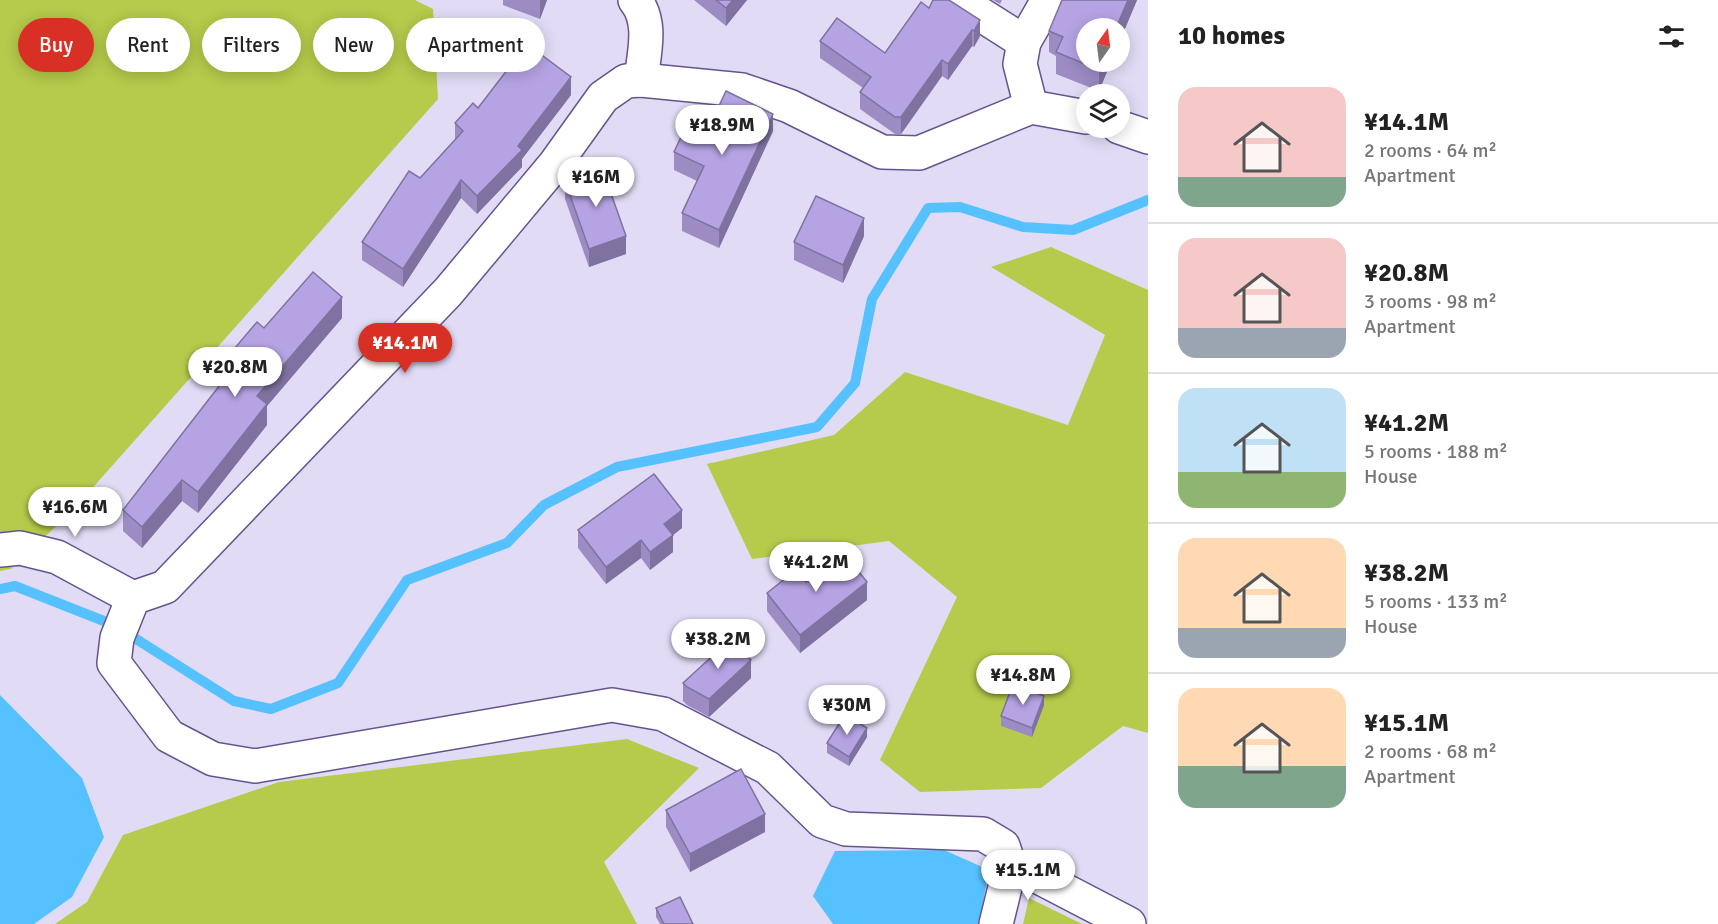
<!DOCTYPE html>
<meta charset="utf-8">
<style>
:root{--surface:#fff;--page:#f6f6f6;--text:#222;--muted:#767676;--line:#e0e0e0;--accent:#d93025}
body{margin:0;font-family:Signika,sans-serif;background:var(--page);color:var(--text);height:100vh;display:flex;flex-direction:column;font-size:22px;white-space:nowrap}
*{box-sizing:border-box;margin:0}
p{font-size:20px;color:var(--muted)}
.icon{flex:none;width:33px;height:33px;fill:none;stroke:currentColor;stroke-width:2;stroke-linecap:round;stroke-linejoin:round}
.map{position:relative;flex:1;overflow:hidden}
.panel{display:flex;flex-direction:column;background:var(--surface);width:570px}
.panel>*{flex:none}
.hud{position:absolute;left:18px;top:18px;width:570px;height:54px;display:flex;gap:12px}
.needle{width:39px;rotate:14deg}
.buttons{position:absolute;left:1076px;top:18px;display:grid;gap:12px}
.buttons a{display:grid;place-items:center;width:54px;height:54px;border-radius:50%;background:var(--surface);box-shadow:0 3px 15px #0003;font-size:30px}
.price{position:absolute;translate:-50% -51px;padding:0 14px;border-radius:21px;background:#fff;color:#222;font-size:20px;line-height:39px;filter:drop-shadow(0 2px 3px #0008)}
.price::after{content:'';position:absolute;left:50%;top:36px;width:18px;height:14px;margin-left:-9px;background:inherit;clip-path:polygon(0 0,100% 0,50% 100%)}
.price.current{background:var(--accent);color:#fff}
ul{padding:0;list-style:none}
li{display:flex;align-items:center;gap:18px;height:150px;padding:0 30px}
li+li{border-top:2px solid var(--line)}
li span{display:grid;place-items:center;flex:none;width:168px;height:120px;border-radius:18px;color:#555}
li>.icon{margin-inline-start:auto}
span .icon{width:72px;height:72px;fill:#fffc;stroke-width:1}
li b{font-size:26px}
h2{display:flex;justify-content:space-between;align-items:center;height:72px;padding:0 30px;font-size:26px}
.pill{padding:0 21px;border-radius:27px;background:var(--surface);box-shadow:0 3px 15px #0003;font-size:21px;line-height:54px}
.pill.current{background:var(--accent);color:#fff}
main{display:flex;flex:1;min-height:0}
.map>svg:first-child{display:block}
.green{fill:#b6ca4b}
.water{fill:#56c1ff}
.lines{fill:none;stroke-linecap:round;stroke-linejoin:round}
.stream{stroke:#56c1ff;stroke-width:10}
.minor-casing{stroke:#66538e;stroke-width:36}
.minor{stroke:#fff;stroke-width:33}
.wall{fill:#9d8cc4}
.shaded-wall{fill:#7f72a0}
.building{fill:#b6a3e4;stroke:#7f72a0;stroke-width:1.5}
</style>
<main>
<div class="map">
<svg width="1148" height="924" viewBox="0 0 1148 924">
<rect width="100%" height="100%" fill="#e2dbf6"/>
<g class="green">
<path d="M0 0H415L433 9 438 99 72 511 11 569 0 571Z"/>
<path d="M1051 247 1148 290V733L1123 726 1041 788 920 792 880 760 957 597 889 541 752 559 707 464 834 435 905 372 1068 425 1105 335 991 267Z"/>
<path d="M627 739 699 768 604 862 637 924H55L87 902 123 835 279 782Z"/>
<path d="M1029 898 1082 924H1023Z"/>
</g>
<g class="water">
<path d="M0 695 82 778 104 837 72 897 34 924H0Z"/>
<path d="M944 850 989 870 979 924H833L813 896 835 851Z"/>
</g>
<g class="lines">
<path class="stream" d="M0 589 15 586 114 625 234 701 271 709 338 683 407 580 507 543 544 505 617 467 817 427 855 383 872 299 928 208 960 207 1023 227 1073 230 1148 200"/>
<defs>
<g id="minor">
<path d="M635 0C653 22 644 53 641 80"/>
<path d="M958 0 1024 42"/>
<path d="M1031 107 1020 64 1024 42 1048 0"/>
<path d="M1119 127 1148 137"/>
<path d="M0 550 20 548 57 557 133 598"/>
<path d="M1010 867 1037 876 1129 924"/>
<path d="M996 924 1010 867 1003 846 983 834 846 829 822 821 768 768 663 714 612 705 255 766 213 759 169 736 114 663 117 638 133 598 165 587 448 292 555 164 603 97 626 81 641 80 742 90 789 106 882 152 919 153 1031 107 1086 117"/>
</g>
</defs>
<use href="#minor" class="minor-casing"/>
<use href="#minor" class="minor"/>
</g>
<g class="wall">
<path d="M503 0H547L540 19 503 5Z"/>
<path d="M694 0H747L726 26Z"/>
<path d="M933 0 980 36 974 47 972 46 948 80 942 76 901 134H895L860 109V92L863 88 820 58V41L885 53 929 8Z"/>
<path d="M993 0H1002L1000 4Z"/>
<path d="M1137 0 1119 43V28L1086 62H1111L1099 91 1056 74V56L1049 52V31Z"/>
<path d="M571 95 522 159V167L477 214 461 198 403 287 362 260V242L455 140V123Z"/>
<path d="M710 125 773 131 719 248 682 231V213L697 181 674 170V152Z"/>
<path d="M565 181 626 254 589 267 565 199Z"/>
<path d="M864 236 843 283 794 260V242Z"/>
<path d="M342 318 267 406V425L198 513 182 501 142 548 123 531V510L229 374V355L264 328Z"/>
<path d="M682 528 673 535V552L650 570 641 558 606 584 578 548V530Z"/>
<path d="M806 582 867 600 800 653 767 611V593Z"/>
<path d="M751 678 709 717 687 705 683 701V683Z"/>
<path d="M1044 705 1032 737 1001 726V716Z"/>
<path d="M867 737 849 766 827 753V743Z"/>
<path d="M666 810 765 832 690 872 666 827Z"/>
<path d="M656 908 693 924H660L656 917Z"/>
</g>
<g class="shaded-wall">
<path d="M541 0H547L540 19V1Z"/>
<path d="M733 0H747L726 26V8Z"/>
<path d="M1128 0H1137L1119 43V28H1116Z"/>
<path d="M980 20V36L974 47V31Z"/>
<path d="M972 30V46L948 80V64Z"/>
<path d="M942 60V76L901 134V117Z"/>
<path d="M1102 62H1111L1099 91V70Z"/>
<path d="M571 77V95L522 159V167L477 214V196L518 146Z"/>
<path d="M773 114V131L719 248V230Z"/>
<path d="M461 180V198L403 287V269Z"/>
<path d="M864 218V236L843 283V265Z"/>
<path d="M626 236V254L589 267V249Z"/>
<path d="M342 297V318L267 406V425L198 513V492L257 396Z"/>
<path d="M182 480V501L142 548V527Z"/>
<path d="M682 510V528L673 535V552L650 570V552L664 524Z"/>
<path d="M641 540V558L606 584V567Z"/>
<path d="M867 582V600L800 653V635Z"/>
<path d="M751 660V678L709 717V699Z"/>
<path d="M1044 696V705L1032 737V728Z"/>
<path d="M867 728V737L849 766V757Z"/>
<path d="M765 814V832L690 872V854Z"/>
</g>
<g class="building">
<path d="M716 0H733L726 8Z"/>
<path d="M933 0H949L980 20 974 31 972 30 948 64 942 60 901 117H895L860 92 871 77 820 41 837 18 885 53 921 2 929 8Z"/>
<path d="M1062 0H1128L1116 28H1086V62H1102L1099 70 1056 52 1063 37 1049 31Z"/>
<path d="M527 44 571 77 518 146 522 150 477 196 461 180 403 269 362 242 409 171 420 178 463 131 455 123 473 103 478 108Z"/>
<path d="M726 91 773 114 719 230 682 213 704 166 674 152 691 116 710 125Z"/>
<path d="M602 168 626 236 589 249 565 181Z"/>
<path d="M816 196 864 218 843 265 794 242Z"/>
<path d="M313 272 342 297 257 396 267 404 198 492 182 480 142 527 123 510 237 363 229 355 257 322 264 328Z"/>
<path d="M654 474 682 510 664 524 673 535 650 552 641 540 606 567 578 530Z"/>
<path d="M843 552 867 582 800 635 767 593 796 570 806 582Z"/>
<path d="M731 639 751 660 709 699 687 687 683 683Z"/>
<path d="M1013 684 1044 696 1032 728 1001 716Z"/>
<path d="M845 714 867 728 849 757 827 743Z"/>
<path d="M741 769 765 814 690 854 666 810Z"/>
<path d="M680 897 693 924H664L656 908Z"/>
</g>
</svg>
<div class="buttons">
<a><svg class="needle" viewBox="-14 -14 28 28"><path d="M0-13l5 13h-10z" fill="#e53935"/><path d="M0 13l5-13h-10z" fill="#767676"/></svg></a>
<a><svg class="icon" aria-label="layers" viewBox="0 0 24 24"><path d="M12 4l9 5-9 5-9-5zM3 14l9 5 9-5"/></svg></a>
</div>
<b class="price" style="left:722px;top:156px">¥18.9M</b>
<b class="price" style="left:596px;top:208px">¥16M</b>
<b class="price current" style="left:405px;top:374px">¥14.1M</b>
<b class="price" style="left:235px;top:398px">¥20.8M</b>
<b class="price" style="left:75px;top:538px">¥16.6M</b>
<b class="price" style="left:816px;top:593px">¥41.2M</b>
<b class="price" style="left:718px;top:670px">¥38.2M</b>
<b class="price" style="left:1023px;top:706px">¥14.8M</b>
<b class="price" style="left:847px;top:736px">¥30M</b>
<b class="price" style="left:1028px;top:901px">¥15.1M</b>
<div class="hud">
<a class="pill current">Buy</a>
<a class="pill">Rent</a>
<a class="pill">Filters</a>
<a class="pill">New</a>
<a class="pill">Apartment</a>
</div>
</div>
<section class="panel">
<h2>10 homes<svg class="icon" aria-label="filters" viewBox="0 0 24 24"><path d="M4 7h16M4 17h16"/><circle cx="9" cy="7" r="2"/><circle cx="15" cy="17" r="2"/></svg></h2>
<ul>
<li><span style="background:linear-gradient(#f6c9c9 75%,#7fa58c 0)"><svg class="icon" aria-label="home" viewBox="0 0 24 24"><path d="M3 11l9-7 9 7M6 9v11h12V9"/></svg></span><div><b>¥14.1M</b><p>2 rooms · 64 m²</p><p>Apartment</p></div></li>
<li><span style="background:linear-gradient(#f6c9c9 75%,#9aa5b1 0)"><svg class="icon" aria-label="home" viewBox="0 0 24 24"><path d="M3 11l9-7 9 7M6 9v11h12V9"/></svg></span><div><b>¥20.8M</b><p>3 rooms · 98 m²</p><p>Apartment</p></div></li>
<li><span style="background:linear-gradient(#bfe0f5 70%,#8fb573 0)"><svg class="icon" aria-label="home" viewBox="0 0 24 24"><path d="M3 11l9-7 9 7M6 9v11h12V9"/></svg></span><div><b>¥41.2M</b><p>5 rooms · 188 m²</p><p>House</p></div></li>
<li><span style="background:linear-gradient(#ffd9b3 75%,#9aa5b1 0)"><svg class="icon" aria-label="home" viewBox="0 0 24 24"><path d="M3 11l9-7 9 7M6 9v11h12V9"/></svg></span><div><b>¥38.2M</b><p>5 rooms · 133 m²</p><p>House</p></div></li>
<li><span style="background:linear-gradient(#ffd9b3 65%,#7fa58c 0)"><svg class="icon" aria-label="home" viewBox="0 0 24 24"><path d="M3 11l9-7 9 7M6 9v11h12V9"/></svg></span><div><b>¥15.1M</b><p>2 rooms · 68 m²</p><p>Apartment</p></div></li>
</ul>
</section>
</main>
